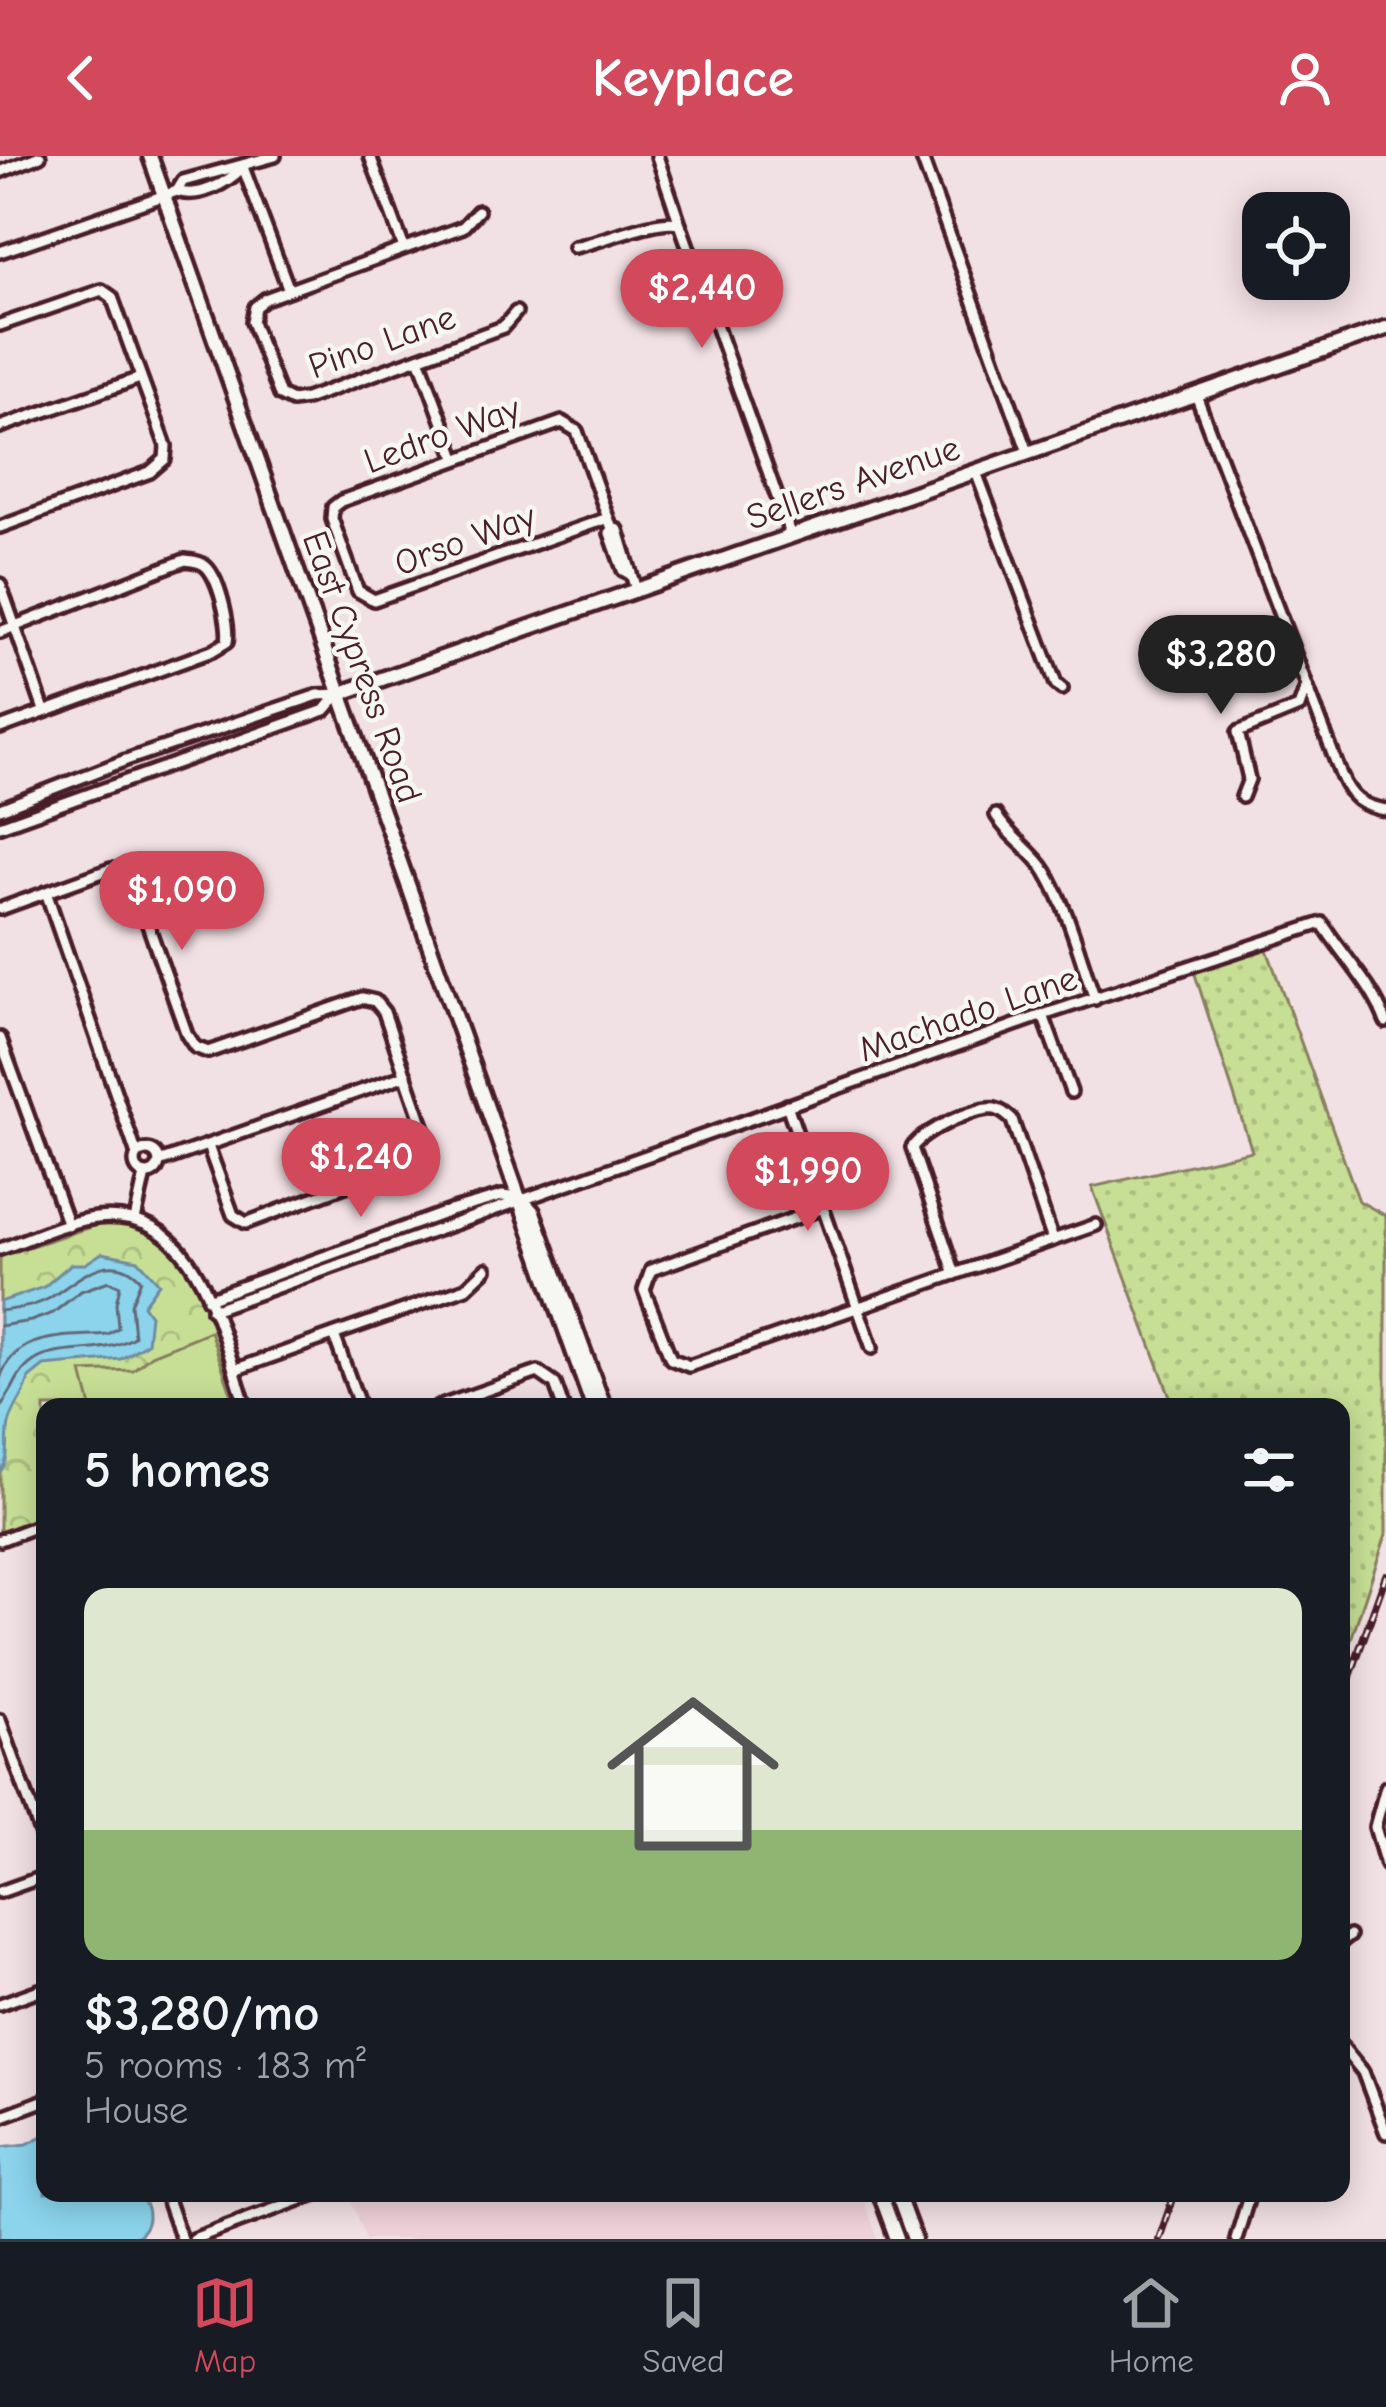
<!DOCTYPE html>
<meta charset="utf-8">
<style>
:root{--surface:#171b24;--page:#20242c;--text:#f1f3f6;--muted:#9ea1a6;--line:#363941;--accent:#d1495b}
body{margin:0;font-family:"Comic Neue",sans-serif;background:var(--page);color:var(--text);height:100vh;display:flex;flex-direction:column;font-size:45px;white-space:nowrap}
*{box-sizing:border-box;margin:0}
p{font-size:39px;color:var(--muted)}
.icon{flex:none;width:66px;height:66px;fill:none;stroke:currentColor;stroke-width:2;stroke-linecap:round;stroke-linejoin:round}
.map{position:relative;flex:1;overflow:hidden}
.panel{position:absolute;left:36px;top:1242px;width:1314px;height:804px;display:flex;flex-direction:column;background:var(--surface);border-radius:24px;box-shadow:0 6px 30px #0003}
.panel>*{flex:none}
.controls{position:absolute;left:1242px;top:36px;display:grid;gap:24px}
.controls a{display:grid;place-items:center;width:108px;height:108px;border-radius:24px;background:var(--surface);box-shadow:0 6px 30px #0003;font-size:60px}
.price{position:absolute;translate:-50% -102px;padding:0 27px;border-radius:42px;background:var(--accent);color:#fff;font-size:39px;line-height:78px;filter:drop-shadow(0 3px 6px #0008)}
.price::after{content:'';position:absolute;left:50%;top:72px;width:36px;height:27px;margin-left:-18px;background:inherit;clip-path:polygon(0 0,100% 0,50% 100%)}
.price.current{background:#222;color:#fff}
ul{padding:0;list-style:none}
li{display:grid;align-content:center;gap:24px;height:636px;padding:0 48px}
li span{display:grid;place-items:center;height:372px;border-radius:24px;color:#555}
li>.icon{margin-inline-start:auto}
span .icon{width:216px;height:216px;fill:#fffc;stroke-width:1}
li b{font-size:51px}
h2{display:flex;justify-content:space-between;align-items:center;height:144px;padding:0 48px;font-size:51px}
header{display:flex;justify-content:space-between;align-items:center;height:156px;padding:0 48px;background:var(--accent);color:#fff;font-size:54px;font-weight:700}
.tab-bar{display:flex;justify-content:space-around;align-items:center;height:168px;border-top:3px solid var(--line);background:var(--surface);font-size:33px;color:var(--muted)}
.tab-bar a{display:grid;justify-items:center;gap:6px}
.tab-bar .current{color:var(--accent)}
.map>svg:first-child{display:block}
.built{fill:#efd2da}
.grass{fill:url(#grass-dots);stroke:#887f60;stroke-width:3}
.park{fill:url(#park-crowns);stroke:#887f60;stroke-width:3}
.pitch{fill:#c7df95;stroke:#887f60;stroke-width:3}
.water{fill:#8bd4ec;stroke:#718c9f;stroke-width:3}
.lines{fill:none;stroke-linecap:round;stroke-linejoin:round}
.shore{stroke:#646778;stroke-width:3}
.street-casing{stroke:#4a1f2b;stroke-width:18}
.secondary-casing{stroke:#4a1f2b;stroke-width:21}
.street{stroke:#f6f6f2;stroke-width:9}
.secondary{stroke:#f6f6f2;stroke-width:12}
.rail-casing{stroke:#4a1f2b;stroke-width:8}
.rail{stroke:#f6f6f2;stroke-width:3;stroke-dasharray:9;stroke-linecap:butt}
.labels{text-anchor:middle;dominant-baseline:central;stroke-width:9;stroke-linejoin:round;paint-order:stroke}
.street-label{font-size:36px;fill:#4a1f2b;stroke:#f6f6f2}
</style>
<header><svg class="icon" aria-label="back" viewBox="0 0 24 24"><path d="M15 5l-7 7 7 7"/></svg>Keyplace<svg class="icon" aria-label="person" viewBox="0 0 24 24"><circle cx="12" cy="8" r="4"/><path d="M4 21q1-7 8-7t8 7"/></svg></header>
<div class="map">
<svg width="1386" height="2083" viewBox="0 0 1386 2083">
<defs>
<pattern id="grass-dots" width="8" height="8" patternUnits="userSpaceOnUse" patternTransform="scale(3)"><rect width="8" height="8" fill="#c7df95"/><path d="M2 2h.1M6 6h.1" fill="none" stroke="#acbf81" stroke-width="1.8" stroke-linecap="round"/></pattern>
<pattern id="park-crowns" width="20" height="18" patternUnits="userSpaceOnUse" patternTransform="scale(3)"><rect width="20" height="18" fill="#c7df95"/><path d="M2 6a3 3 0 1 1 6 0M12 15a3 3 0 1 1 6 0" fill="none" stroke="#acbf81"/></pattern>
</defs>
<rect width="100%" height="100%" fill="#f2e1e4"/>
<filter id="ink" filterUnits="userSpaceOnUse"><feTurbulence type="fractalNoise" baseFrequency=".00833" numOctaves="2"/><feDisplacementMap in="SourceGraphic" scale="24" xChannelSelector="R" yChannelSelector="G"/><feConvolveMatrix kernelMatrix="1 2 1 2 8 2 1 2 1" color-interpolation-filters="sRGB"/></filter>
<g filter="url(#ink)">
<path class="built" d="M355 2037H861L878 2083H366L349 2039Z"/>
<path class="grass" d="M1262 780 1359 1045 1386 1060V1379L1341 1513V1251H1174L1092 1031 1252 995 1192 809Z"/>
<path class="park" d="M103 1067C115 1067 130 1066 141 1070 203 1093 220 1195 239 1251H45V1363L0 1380V1100Z"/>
<path class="pitch" d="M210 1175 236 1251H91L82 1216 133 1214 151 1199Z"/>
<g class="water">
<path d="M102 1097 138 1104 159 1127 143 1149 150 1159 147 1187 121 1203 44 1210 29 1222C26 1239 13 1250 9 1268 5 1287 12 1300 0 1316V1146L44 1131 71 1108H85Z"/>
<path d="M45 1979V2037H137C152 2052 153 2071 133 2083H0V1991L27 1988Z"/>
</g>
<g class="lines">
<g class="shore">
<path d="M0 1155C16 1153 33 1151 48 1143 75 1127 110 1089 141 1124L131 1148 134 1181C90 1207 39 1177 14 1229 9 1239 3 1245 0 1255"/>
<path d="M0 1170 31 1165 53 1157 81 1135 109 1125 120 1130 116 1147 118 1172 108 1178C67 1182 15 1174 0 1223"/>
</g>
<defs>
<g id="street">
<path d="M370 0 404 92"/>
<path d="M657 0 680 68"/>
<path d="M921 0 1028 296"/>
<path d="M243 11 289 134"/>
<path d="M0 16 40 0"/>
<path d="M177 35C198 43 228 27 243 11"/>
<path d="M478 55 463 71 265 143 255 151 252 166 280 239 292 245 306 243 503 171 516 156"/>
<path d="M574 91C599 87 662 59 680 68L791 380"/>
<path d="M0 96 177 35 183 25 275 0"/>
<path d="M0 169 102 134 112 141 166 290 165 303 150 316 0 371"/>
<path d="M419 202 456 302"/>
<path d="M1196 239 1341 619C1351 642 1361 650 1386 654"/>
<path d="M0 271 140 222"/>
<path d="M976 316 1056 528 1062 533"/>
<path d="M608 362 374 444 358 435 332 363 333 351 341 345 562 266 577 275 608 362 612 372 610 377 623 414 630 418"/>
<path d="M612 372 618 374 636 434"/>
<path d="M0 428 44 554"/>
<path d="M0 476 185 404C192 405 199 405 204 409 219 419 230 470 227 486L212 495 0 572"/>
<path d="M1242 641 1249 623 1238 576 1299 551 1305 534"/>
<path d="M0 653 126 604 318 539 339 538"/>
<path d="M996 659C1009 682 1033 694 1046 716 1069 755 1080 801 1095 843"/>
<path d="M0 670 325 554 339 538"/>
<path d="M46 736 137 999"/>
<path d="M0 753 111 713 130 718 187 879 195 891 208 896 362 842 375 845 384 856 428 985V999L246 1067 233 1059 208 990"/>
<path d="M1043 859 1071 936"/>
<path d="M0 882 68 1069"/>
<path d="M787 949 872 1192"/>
<circle cx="147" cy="1006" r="12"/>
<path d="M159 1006 406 919"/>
<path d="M823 1052 651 1114 644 1134 671 1203 689 1210 1096 1069"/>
<path d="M135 1064 145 1018"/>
<path d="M0 1093C29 1083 59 1068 89 1063 199 1045 219 1173 246 1251"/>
<path d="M955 1118 912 992C921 976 976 950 995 953 1003 955 1005 958 1012 964L1053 1084"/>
<path d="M208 1143 450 1055 502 1040 521 1042"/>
<path d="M212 1154 1043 859 1322 767C1343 800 1373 830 1386 866"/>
<path d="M334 1179 360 1251"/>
<path d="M234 1214 466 1132 486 1113"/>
<path d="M438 1251 538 1216 555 1228 563 1251"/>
<path d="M0 1384 45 1367"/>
<path d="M0 1564 45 1690"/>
<path d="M1386 1631 1375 1671 1386 1709"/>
<path d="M0 1736 45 1720"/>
<path d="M1341 1786 1349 1780"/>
<path d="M0 1848 45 1832"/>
<path d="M1341 1889 1363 1916 1386 1977"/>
<path d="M0 1961 45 1944"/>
<path d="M165 2037 181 2083"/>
<path d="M193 2083 318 2037"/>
<path d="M1236 2083 1250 2037"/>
</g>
<g id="secondary">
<path d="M150 0 593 1251"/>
<path d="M339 538 1386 172"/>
<path d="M521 1043 533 1056 604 1251"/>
<path d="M880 2037 897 2083"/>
<path d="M897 2037 914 2083"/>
</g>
</defs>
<use href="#street" class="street-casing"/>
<use href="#secondary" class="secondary-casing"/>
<use href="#street" class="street"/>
<use href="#secondary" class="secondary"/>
<defs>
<g id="rail">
<path d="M1341 1546 1386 1419"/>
<path d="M1159 2083 1175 2037"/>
</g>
</defs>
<use href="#rail" class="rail-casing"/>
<use href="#rail" class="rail"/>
</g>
</g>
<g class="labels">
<g class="street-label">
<text transform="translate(382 186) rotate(-20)">Pino Lane</text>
<text transform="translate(442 279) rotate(-20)">Ledro Way</text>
<text transform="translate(853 327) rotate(-19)">Sellers Avenue</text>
<text transform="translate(465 384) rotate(-20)">Orso Way</text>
<text transform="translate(362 511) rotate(70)">East Cypress Road</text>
<text transform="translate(968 858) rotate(-19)">Machado Lane</text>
</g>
</g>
</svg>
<div class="controls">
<a><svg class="icon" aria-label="locate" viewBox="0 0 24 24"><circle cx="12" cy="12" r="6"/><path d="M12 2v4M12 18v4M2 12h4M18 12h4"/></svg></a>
</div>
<b class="price" style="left:702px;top:195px">$2,440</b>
<b class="price current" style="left:1221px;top:561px">$3,280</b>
<b class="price" style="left:182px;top:797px">$1,090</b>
<b class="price" style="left:361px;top:1064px">$1,240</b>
<b class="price" style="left:808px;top:1078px">$1,990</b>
<section class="panel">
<h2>5 homes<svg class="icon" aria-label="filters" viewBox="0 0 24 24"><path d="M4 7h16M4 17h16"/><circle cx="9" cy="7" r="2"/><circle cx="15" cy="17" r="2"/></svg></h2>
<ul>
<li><span style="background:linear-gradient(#dfe7d0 65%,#8fb573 0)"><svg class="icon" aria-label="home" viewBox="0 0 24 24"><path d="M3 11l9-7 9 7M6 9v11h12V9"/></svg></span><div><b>$3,280/mo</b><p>5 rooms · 183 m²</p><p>House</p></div></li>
</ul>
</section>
</div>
<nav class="tab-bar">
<a class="current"><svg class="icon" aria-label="map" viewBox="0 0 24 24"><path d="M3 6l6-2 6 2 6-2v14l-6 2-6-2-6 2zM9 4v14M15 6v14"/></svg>Map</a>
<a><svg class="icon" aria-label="saved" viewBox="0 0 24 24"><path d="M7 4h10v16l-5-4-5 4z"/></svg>Saved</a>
<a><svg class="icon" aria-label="home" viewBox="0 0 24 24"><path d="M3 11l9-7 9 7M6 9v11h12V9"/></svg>Home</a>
</nav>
